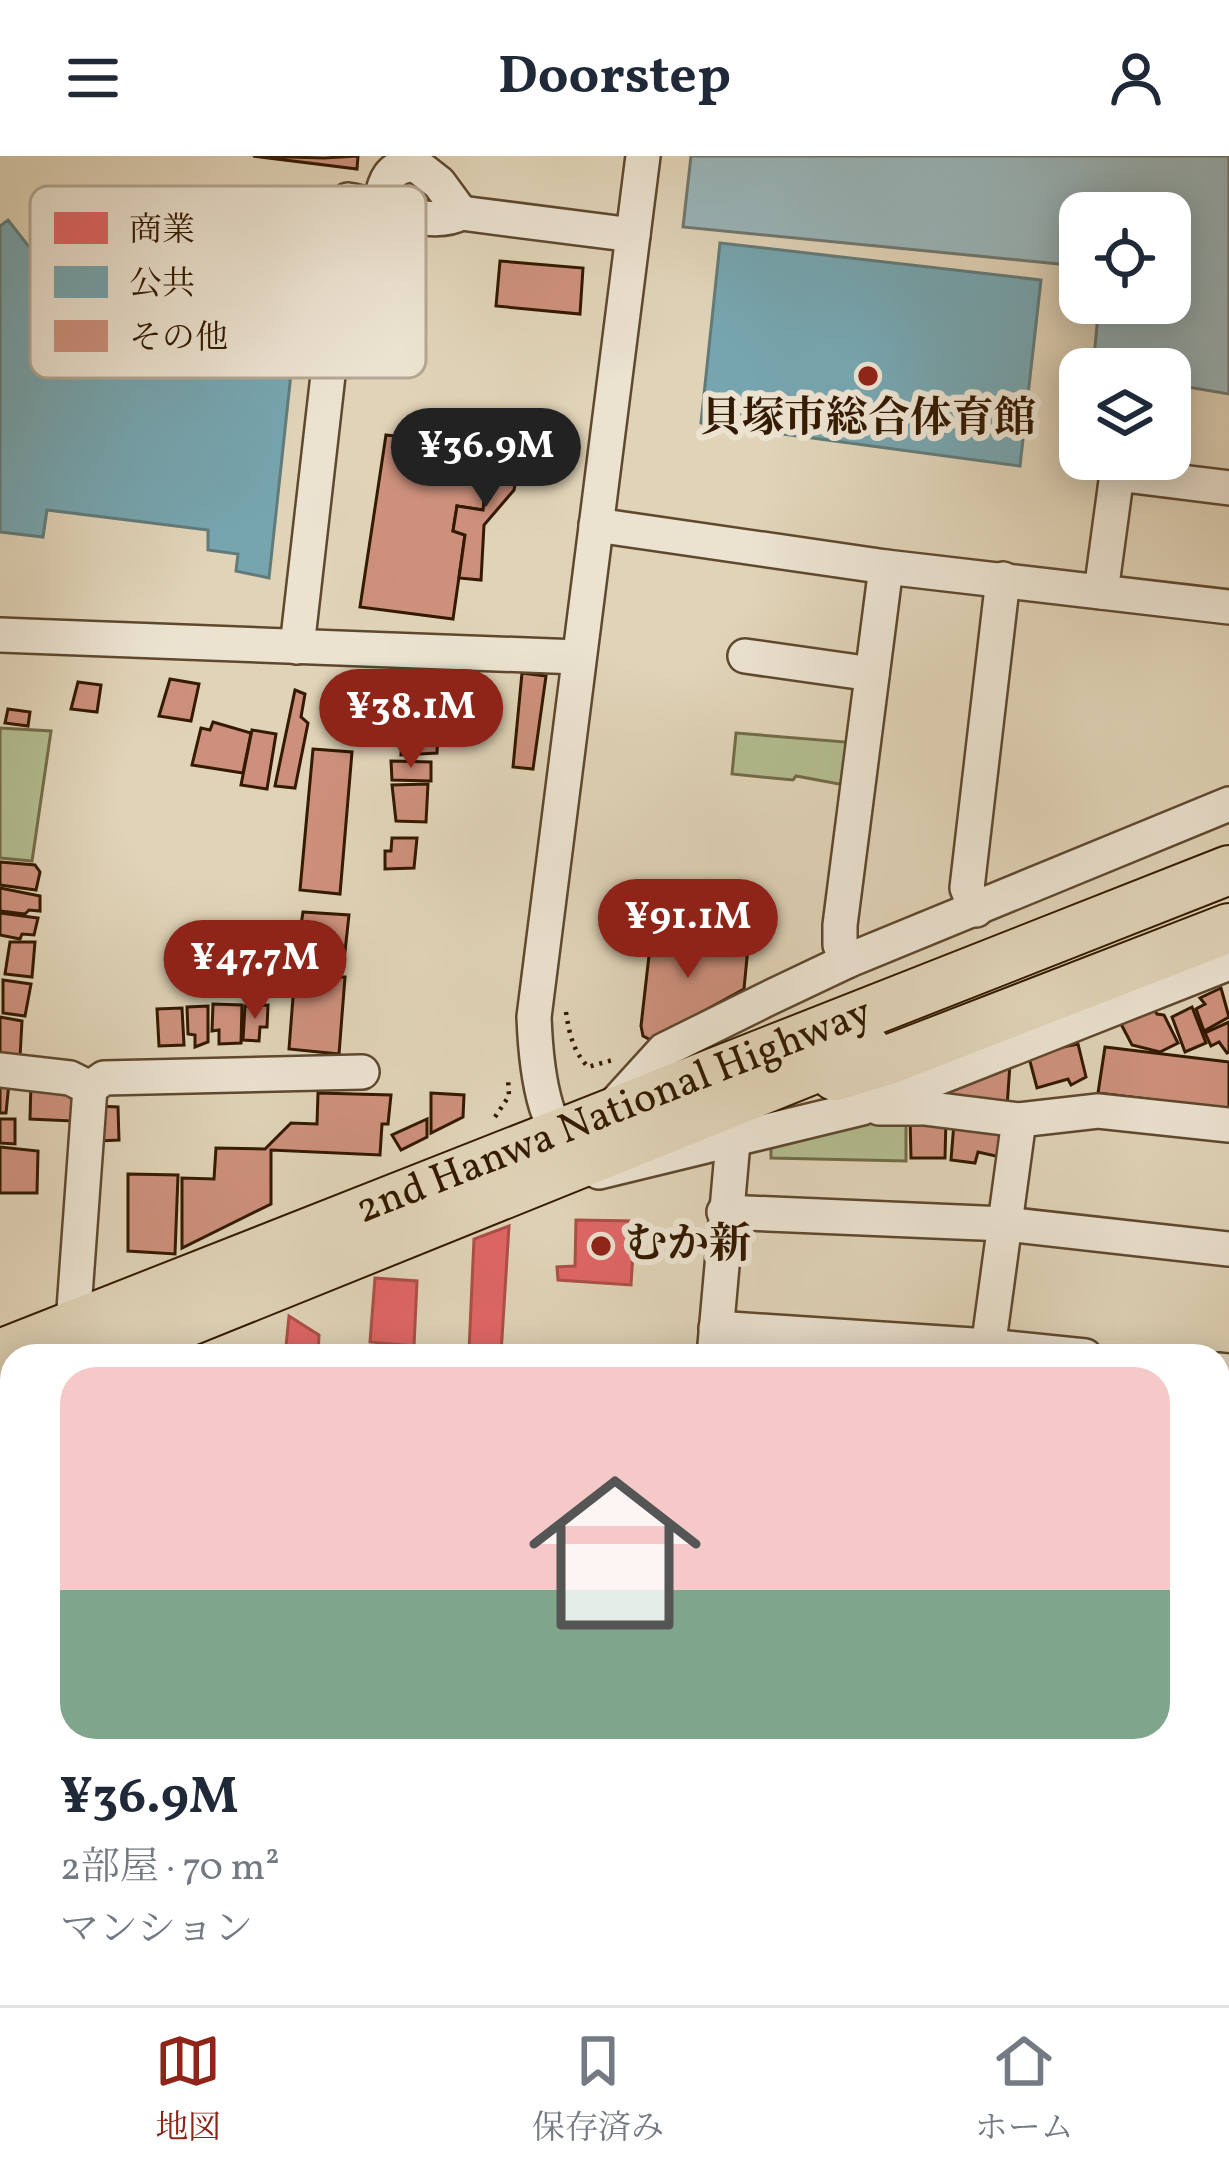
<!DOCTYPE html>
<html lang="ja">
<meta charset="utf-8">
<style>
:root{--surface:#fff;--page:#f2f2f3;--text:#1f2937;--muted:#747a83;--line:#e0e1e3;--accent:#8f2418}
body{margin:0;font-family:Vollkorn,"Noto Serif JP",serif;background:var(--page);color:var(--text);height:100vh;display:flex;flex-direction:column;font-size:45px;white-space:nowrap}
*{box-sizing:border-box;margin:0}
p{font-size:39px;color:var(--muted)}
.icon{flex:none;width:66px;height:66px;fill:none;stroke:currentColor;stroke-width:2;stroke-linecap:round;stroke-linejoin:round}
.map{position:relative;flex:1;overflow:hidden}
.details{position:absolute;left:0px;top:1188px;width:1230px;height:663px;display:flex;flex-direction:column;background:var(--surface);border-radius:36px 36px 0 0;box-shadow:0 6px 30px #0003}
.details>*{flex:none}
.fabs{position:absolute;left:1059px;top:36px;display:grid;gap:24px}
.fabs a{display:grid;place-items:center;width:132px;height:132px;border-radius:24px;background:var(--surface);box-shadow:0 6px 30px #0003;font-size:60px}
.price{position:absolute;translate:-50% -102px;padding:0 27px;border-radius:42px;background:var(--accent);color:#fff;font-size:39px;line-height:78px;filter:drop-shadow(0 3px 6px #0008)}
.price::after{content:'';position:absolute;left:50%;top:72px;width:36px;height:27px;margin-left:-18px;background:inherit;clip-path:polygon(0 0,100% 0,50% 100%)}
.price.current{background:#222;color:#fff}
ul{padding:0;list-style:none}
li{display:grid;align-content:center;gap:24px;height:636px;padding:0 60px}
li+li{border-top:3px solid var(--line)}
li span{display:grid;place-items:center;height:372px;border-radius:36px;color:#555}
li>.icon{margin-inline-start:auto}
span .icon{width:216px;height:216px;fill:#fffc;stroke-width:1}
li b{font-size:51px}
header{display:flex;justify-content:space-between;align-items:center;height:156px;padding:0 60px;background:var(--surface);font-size:54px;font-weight:700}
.tab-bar{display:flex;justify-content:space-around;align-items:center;height:168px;border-top:3px solid var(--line);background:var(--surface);font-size:33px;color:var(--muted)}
.tab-bar a{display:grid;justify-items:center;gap:6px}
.tab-bar .current{color:var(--accent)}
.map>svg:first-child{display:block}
.green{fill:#b2bc8f;stroke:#736b48;stroke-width:3}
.water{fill:#99b5b9;stroke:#71776f;stroke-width:3}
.shops{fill:#e06666;stroke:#ac4f47;stroke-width:3}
.public{fill:#76a5af;stroke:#627b7a;stroke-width:3}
.building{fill:#cd907c;stroke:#341a00;stroke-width:3}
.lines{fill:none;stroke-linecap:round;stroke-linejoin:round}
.minor-casing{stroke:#5f482e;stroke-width:38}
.highway-casing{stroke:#341a00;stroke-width:52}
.path{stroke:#341a00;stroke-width:4.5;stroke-dasharray:3 6;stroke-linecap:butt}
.minor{stroke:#ebe2d0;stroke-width:33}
.highway{stroke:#e0d3b7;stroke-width:48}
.poi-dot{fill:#8f2418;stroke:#ebe2d0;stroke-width:4.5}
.labels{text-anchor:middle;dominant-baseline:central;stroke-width:12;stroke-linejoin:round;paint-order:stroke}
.poi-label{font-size:42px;font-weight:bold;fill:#341a00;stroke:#ebe2d0}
.street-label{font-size:42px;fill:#341a00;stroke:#ebe2d0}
.key{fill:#ebe2d0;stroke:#b4a692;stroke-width:3}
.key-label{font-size:33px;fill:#341a00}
</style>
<header><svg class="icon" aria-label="menu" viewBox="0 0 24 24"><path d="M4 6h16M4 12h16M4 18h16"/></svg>Doorstep<svg class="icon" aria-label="person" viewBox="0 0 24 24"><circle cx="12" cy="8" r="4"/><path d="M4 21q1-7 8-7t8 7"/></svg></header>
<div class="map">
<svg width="1229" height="1849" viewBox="0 0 1229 1849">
<rect width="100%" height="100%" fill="#e0d3b7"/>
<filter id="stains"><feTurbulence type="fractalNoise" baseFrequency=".00167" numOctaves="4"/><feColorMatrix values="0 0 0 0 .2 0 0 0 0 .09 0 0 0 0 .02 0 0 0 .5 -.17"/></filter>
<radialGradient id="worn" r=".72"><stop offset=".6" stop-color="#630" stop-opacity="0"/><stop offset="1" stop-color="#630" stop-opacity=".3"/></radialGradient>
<g class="green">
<path d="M1076 234 1080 235V298L1063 296Z"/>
<path d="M0 572 51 575 32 705 0 702Z"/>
<path d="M736 577 858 587 855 631 796 620 793 624 732 618Z"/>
<path d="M906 955V1005L771 1002V981Z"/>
</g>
<path class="water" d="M691 0H1229V238L1170 228V213H1093L1099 147H1170V57H1080V110L683 71Z"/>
<g class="shops">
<path d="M576 1064 635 1065 631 1129 558 1124 557 1111 575 1110Z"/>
<path d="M509 1070 501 1198 469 1195 474 1083Z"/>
<path d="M375 1122 417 1125 414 1190 370 1186Z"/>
<path d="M289 1160 319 1179 318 1200H285Z"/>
<rect x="0" y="1605" width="12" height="145"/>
</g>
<g class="public">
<path d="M8 64 37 101 81 106 106 87 125 112 231 125 256 105 269 122 307 129 310 134 306 145 293 146 289 150 297 162 269 422 236 415 238 398 208 394V374L47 354 43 381 0 376V70Z"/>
<path d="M720 87 1041 124 1020 310 701 267Z"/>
</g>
<g class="building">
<path d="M253 0 324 2 358 0 357 13Z"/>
<path d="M500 105 583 112 580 158 496 150Z"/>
<path d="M386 279 491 291 483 354 457 350 453 375 465 379 453 463 360 451Z"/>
<path d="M491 291 521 298 514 334 484 369 481 424 459 422 465 379 453 375 457 350 483 354Z"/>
<path d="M522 517 546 520 533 613 513 611Z"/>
<path d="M170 523 199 528 191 565 159 560Z"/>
<path d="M78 526 101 529 97 556 71 553Z"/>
<path d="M404 526 440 527 437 597 401 599Z"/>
<path d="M295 534 305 538 301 561 308 567 295 632 275 630Z"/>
<path d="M8 553 30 556 28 570 5 567Z"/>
<path d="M213 566 251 577 243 617 192 609 201 572 210 574Z"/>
<path d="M252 574 276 578 267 633 241 629Z"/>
<path d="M313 593 352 596 340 738 300 734Z"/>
<path d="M391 605 431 606V625L392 624Z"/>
<path d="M428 628 426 666 396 665 392 629Z"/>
<path d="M392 682H417L414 712 385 713V695H391Z"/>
<path d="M0 706 35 709 40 716 36 734 0 729Z"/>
<path d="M0 732 40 740V755L29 754 25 758 0 755Z"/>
<path d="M303 756 349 759 343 814H337L336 821H345L339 898 289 893 295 816 316 819V811L295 807Z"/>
<path d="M0 757 38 762 34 779 22 778 20 783 0 779Z"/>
<path d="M651 782 748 791 744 833 651 884 643 880 641 870Z"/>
<path d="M10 786H35L32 821 5 818Z"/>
<path d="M3 824 31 828 25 860 3 857Z"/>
<path d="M1221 832 1229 861 1204 875 1196 853 1205 848 1200 842Z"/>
<path d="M213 848 242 849 241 887 219 888V874L212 875Z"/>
<path d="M268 849 267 871H260L259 885 243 884 245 850Z"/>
<path d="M1151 849 1157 858 1164 859 1178 887 1160 896 1132 889 1120 866Z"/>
<path d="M208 850V886L195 891V879L188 878 187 851Z"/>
<path d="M1192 851 1206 887 1185 896 1172 861Z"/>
<path d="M182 852 184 889 159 890 157 853Z"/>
<path d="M0 861 22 865 20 901 0 898Z"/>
<path d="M1229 866V896L1227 897 1219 886 1211 890 1205 877Z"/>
<path d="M1078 888 1086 921 1071 929 1068 923 1037 932 1028 898Z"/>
<path d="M1105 891 1229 906V953L1098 937Z"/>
<path d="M1010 908 1007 951 929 938Z"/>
<path d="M0 926 9 927 6 957H0Z"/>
<path d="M31 926 74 936 72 965 30 963Z"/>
<path d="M318 937 391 939 388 968H382L380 999 271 994V1048L182 1092V1022L214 1023 216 992 265 993 291 967 317 968Z"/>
<path d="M431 937 464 939 463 961 431 977Z"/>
<path d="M97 950 118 951 119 984 98 985Z"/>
<path d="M910 960 946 962 945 1002H911Z"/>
<path d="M0 963H15V988L0 987Z"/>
<path d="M427 963V981L401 994 392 979Z"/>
<path d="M954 967 1004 971 1000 1001 978 996 975 1007 951 1004Z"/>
<path d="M0 991 38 995 37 1037H0Z"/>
<path d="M128 1018 178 1019 175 1098 128 1095Z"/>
<path d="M12 1779V1839H27V1843L0 1846V1781Z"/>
</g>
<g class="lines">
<defs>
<g id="minor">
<path d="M643 0 534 861C536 914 543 995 599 1016L862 952 1229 807"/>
<path d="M380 48C384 25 390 8 416 9L439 27 461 57"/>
<path d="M596 369 886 411 1229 451"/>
<path d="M1101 436 1116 325 1125 319 1229 332"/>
<path d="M0 479 578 501"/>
<path d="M297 491 348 44C380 48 431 74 461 57L633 79"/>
<path d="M745 500 872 518"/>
<path d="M976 754 967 732 1003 423"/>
<path d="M847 805 840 789V769L886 411"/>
<path d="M0 914 70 922 90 932"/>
<path d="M613 950 664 894 767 843 847 805 1229 648"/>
<path d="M879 952H924L1019 964 1098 955 1229 969"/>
<path d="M724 1056 1005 1068 1229 1093"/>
<path d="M716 1172 988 1190 1085 1200"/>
<path d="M64 1200 73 1167 90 932 104 922 362 916"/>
<path d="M714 1200 733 986"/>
<path d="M987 1200 1019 964"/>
<path d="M1218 1214 1229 1215"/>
<path d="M1218 1347H1229"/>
<path d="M1218 1464 1229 1465"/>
<path d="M1218 1578 1229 1575"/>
<path d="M241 1839 242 1849"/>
<path d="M939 1839 941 1849"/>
<path d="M41 1849 42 1839"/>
<path d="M83 1849 111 1839"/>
<path d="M526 1849 528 1839"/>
</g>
<g id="highway">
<path d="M835 920 888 904 1229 772"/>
<path id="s1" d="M0 1198 1229 714"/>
<path d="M103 1200 866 892"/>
<path d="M0 1241 12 1236"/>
</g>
</defs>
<use href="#minor" class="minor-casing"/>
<use href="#highway" class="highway-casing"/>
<g class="path">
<path d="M566 856C569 877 573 895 588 911L616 903"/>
<path d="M495 961 509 940 508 923"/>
</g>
<use href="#minor" class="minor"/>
<use href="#highway" class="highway"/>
</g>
<g class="poi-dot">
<circle cx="868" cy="220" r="12"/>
<circle cx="601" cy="1090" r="12"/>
</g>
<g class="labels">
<g class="poi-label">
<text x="868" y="264">貝塚市総合体育館</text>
<text x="625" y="1090" text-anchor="start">むか新</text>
</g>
<g class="street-label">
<text stroke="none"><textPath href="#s1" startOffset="660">2nd Hanwa National Highway</textPath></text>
</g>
</g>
<rect x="30" y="30" width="396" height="192" rx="18" class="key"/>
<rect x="54" y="56" width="54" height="32" fill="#e06666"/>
<rect x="54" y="110" width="54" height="32" fill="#76a5af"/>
<rect x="54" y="164" width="54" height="32" fill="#cd907c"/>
<g class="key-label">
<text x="129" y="84">商業</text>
<text x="129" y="138">公共</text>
<text x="129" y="192">その他</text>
</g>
<rect width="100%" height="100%" filter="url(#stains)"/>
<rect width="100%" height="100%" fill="url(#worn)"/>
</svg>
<div class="fabs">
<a><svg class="icon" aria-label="locate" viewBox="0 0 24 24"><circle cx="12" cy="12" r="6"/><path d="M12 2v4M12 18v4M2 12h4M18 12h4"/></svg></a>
<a><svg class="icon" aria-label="layers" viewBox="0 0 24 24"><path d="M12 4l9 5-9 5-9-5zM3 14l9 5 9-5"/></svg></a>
</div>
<b class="price current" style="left:486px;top:354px">¥36.9M</b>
<b class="price" style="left:411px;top:615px">¥38.1M</b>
<b class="price" style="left:688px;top:825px">¥91.1M</b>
<b class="price" style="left:255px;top:866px">¥47.7M</b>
<section class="details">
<ul>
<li><span style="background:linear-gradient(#f6c9c9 60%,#7fa58c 0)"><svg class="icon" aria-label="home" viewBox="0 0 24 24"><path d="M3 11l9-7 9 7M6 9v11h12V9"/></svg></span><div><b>¥36.9M</b><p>2部屋 · 70 m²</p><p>マンション</p></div></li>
</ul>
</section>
</div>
<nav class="tab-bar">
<a class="current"><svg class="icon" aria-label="map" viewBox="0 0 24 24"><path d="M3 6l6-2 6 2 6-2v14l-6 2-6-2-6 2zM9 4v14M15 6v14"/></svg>地図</a>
<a><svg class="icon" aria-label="saved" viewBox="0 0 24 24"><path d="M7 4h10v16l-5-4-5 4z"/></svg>保存済み</a>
<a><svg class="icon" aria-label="home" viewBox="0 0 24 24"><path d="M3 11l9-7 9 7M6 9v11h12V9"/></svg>ホーム</a>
</nav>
